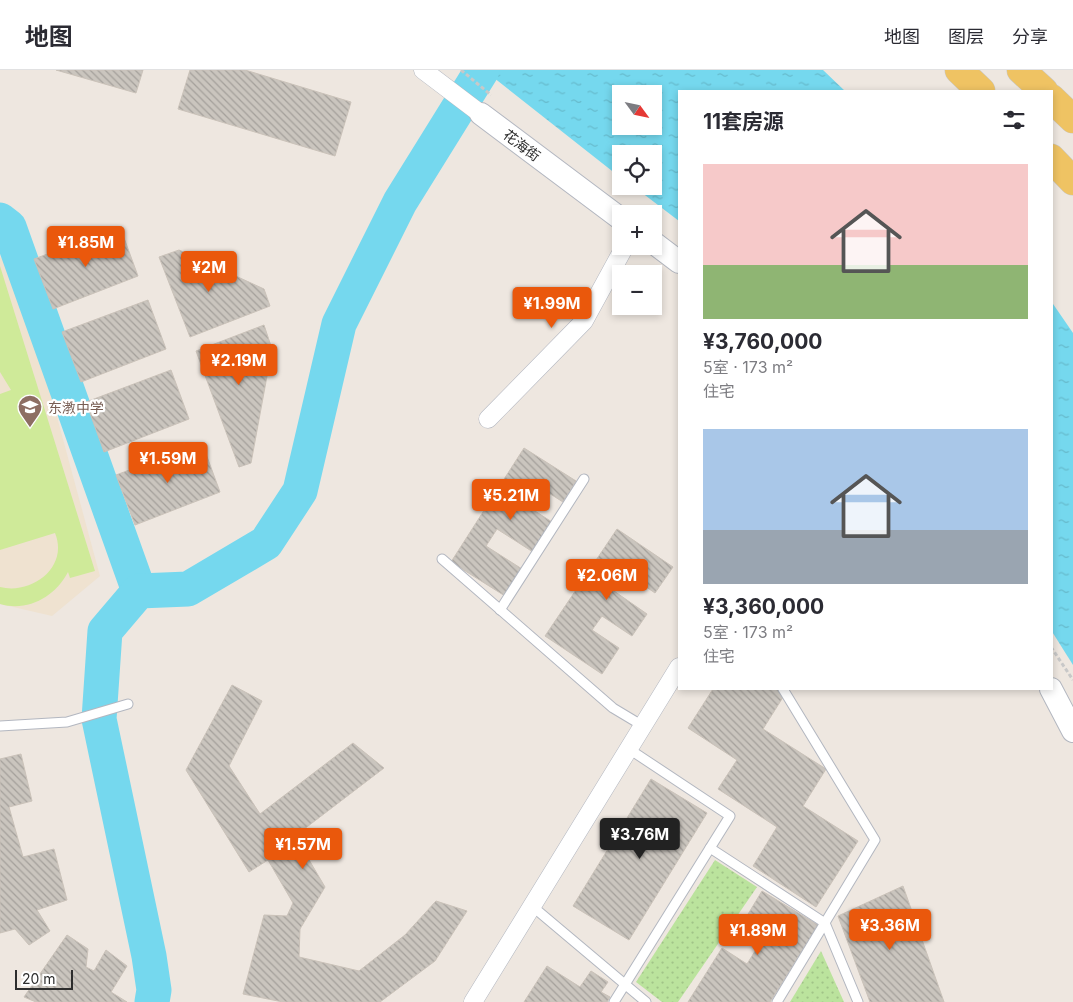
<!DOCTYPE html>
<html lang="zh">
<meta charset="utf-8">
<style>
:root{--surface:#fff;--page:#f7f7f7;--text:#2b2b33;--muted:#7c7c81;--line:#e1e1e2;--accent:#ea580c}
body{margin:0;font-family:Inter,"Noto Sans SC",sans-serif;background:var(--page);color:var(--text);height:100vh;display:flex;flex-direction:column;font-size:19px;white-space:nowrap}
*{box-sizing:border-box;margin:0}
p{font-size:16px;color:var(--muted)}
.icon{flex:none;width:28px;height:28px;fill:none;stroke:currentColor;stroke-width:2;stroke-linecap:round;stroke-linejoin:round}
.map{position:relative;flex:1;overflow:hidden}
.sheet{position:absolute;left:678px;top:20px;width:375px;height:600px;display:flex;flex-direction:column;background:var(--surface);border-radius:0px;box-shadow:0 2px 8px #0003}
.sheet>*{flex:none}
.needle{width:32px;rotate:123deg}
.buttons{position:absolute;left:612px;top:15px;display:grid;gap:10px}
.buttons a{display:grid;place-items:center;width:50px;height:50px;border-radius:0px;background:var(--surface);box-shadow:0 2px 8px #0003;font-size:25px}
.scale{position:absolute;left:15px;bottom:12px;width:58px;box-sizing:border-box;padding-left:5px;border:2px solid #2d2d2d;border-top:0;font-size:14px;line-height:18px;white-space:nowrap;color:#2d2d2d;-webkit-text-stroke:4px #fff;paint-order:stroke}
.price{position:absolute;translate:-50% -42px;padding:0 11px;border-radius:5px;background:var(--accent);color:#fff;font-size:16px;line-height:32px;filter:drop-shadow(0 1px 2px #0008)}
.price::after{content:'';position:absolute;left:50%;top:30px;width:15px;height:11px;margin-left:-8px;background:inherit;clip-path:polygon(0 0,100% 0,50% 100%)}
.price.selected{background:#222;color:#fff}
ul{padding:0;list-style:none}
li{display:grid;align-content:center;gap:10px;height:265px;padding:0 25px}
li span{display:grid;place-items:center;height:155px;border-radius:0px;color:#555}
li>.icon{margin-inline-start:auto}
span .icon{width:90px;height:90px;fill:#fffc;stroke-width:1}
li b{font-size:21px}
h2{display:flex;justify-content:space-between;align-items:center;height:60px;padding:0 25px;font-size:21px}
header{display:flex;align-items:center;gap:30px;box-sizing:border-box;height:70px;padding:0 25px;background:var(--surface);border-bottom:1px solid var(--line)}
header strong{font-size:24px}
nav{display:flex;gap:28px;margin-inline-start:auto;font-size:18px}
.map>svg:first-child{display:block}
.education{fill:#efe2d0}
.grass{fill:url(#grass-dots)}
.pitch{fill:#cfea99}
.water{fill:url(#water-ripples);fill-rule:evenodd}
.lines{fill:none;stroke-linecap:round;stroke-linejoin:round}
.river{stroke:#75d8ee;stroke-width:35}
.building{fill:url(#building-back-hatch);stroke:#cac2b9}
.service-casing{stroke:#b3b7c0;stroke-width:11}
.minor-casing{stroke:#b3b7c0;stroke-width:19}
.tertiary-casing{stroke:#b3b7c0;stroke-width:24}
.primary-casing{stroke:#c8c8c8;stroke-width:29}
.path{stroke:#c8c8c8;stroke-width:3;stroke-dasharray:4 2.5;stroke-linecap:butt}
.service{stroke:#fff;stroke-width:9}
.minor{stroke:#fff;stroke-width:18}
.tertiary{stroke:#fff;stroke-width:22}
.primary{stroke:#efc363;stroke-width:28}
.labels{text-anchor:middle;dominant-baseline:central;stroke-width:4.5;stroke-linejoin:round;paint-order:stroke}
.street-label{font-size:14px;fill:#2d2d2d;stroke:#fff}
.education-label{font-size:14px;fill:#785e54;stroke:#fff;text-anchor:start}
</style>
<header>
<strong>地图</strong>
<nav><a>地图</a><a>图层</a><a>分享</a></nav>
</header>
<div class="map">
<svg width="1073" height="932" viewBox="0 0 1073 932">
<defs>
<pattern id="grass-dots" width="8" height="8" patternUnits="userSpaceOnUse" patternTransform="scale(1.25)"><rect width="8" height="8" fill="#bbe39d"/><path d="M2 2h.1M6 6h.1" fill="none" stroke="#a1c388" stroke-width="1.8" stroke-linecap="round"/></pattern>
<pattern id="water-ripples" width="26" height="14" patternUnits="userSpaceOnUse" patternTransform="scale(1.25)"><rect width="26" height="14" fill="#75d8ee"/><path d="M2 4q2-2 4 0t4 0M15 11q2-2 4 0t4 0" fill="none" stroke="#66bacc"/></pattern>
<pattern id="building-back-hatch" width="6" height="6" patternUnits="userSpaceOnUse" patternTransform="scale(1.25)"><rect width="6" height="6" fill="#cac5be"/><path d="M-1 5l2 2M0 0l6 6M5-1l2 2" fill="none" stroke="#a4a09b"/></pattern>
</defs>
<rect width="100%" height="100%" fill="#eee7e0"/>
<path class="education" d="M0 187 20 210 100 506 52 546 0 534Z"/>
<g class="grass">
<path d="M715 790 757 817 678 932H662L636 912Z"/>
<path d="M821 881 844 932H790Z"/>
</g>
<path class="pitch" d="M0 196 95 501 70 508 68 502C55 527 28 542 0 534V517C32 525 69 497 55 463L0 480V324L11 320 0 302Z"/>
<g class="water">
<path d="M484 0H823L845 21H679V151L633 116H654V84H621V108ZM621 24H654V56H621Z"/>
<path d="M1051 231 1073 263V595L1051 560Z"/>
</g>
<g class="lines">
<g class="river">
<path d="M0 150 9 157 139 521"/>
<path d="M152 932 154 920 149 886 99 649 105 561 139 521 188 519 266 473 300 421 339 254 400 132 482 0"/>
</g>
</g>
<g class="building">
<path d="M56 0H143L136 23Z"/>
<path d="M190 0H245L351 32 335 86 178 39Z"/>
<path d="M120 157 138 206 53 239 34 189Z"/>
<path d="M179 180 264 219 270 236 190 267 159 187Z"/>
<path d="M148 230 166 279 81 312 62 262Z"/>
<path d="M264 255 272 279 251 393 239 397 196 281Z"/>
<path d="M171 300 189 349 104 382 86 332Z"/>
<path d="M202 373 220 422 135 455 116 405Z"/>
<path d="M524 378 576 411 563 432 533 413 521 432 552 452 533 482 497 459 486 476 522 499 505 526 451 492Z"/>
<path d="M617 459 673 497 655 523 626 503 614 521 647 544 632 566 602 546 592 560 619 578 602 604 545 566Z"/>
<path d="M232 615 262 631 229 696 260 744 353 673 384 698 295 766 325 817 300 859 299 887 359 901 405 865 436 831 467 841 435 891 380 932H283L243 924 264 845 287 846 293 833 268 790 249 802 186 700Z"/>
<path d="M713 619H777L785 624 763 659 826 699 803 736 858 771 816 837 753 796 777 757 718 719 737 690 688 658Z"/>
<path d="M21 684 32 731 9 737 23 787 54 779 67 830 37 840 50 861 29 875 15 859 0 863V689Z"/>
<path d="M651 709 707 743 629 870 573 836Z"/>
<path d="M903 816 944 932H870L838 846Z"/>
<path d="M762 821 818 855 770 932H688L722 878 747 894 757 878 736 864Z"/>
<path d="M67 865 88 879 86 897 94 901 106 880 127 896 111 922 127 932H36L24 927Z"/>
<path d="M547 896 580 917 591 901 608 912 601 922 610 927 607 932H524Z"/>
</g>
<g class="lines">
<defs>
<g id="service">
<path d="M442 489 613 638 643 656"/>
<path d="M500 540 584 409"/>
<path d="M0 656 67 652 128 634"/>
<path d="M710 778 825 853 858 932"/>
<path d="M532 836 646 932"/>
<path d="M614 932 730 746 629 679"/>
<path d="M777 932 875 770 783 619"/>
</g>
<g id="minor">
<path d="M423 0 481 44"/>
<path d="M488 349 584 251 625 176"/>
<path d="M473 932 679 597"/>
</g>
<g id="tertiary">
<path d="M481 44 621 149"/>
<path d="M654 173 679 192"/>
<path d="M1051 619 1073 661"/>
</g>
<g id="primary">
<path d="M959 0 981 21"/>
<path d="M1021 0 1044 21"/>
<path d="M1051 28 1073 49"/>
<path d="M1051 88 1073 111"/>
</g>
</defs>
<use href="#service" class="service-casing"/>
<use href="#minor" class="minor-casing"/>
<use href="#tertiary" class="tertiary-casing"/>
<use href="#primary" class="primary-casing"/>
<g class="path">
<path d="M461 0 491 25"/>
<path d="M639 138 646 144"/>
<path d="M1051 577 1073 610"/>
</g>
<use href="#service" class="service"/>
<use href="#minor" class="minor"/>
<use href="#tertiary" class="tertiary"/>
<use href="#primary" class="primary"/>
</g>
<defs>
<symbol id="school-pin" viewBox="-11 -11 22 30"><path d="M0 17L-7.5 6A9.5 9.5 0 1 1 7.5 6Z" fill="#8d6e63" stroke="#fff"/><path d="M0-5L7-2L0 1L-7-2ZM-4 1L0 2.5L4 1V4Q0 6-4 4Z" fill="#fff"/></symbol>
</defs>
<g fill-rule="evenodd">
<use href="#school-pin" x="16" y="323" width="28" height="38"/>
</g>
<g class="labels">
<g class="street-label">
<text transform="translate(522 75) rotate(37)">花海街</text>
</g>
<g class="education-label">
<text x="48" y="337">东漖中学</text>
</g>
</g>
</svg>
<div class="buttons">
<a><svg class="needle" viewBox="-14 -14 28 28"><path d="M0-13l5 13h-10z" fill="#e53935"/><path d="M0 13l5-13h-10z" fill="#7c7c81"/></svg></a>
<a><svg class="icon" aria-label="locate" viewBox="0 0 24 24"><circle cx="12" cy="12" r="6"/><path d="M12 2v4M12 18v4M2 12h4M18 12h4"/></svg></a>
<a>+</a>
<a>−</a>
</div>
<div class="scale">20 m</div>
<b class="price" style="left:86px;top:198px">¥1.85M</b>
<b class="price" style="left:209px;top:223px">¥2M</b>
<b class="price" style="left:552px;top:259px">¥1.99M</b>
<b class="price" style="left:239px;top:316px">¥2.19M</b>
<b class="price" style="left:168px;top:414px">¥1.59M</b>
<b class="price" style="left:511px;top:451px">¥5.21M</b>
<b class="price" style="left:607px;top:531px">¥2.06M</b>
<b class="price selected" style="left:640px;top:790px">¥3.76M</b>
<b class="price" style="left:303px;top:800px">¥1.57M</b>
<b class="price" style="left:890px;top:881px">¥3.36M</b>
<b class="price" style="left:758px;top:886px">¥1.89M</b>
<section class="sheet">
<h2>11套房源<svg class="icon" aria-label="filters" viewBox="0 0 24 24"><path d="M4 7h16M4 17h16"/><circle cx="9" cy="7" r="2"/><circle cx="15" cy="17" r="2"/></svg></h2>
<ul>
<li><span style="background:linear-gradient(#f6c9c9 65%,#8fb573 0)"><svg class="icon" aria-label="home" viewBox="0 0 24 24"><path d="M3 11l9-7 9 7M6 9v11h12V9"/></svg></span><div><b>¥3,760,000</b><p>5室 · 173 m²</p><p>住宅</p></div></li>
<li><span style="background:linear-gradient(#a9c7e8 65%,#9aa5b1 0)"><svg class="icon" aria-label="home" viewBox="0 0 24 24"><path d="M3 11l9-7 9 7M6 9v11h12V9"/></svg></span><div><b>¥3,360,000</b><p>5室 · 173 m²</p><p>住宅</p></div></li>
</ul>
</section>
</div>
